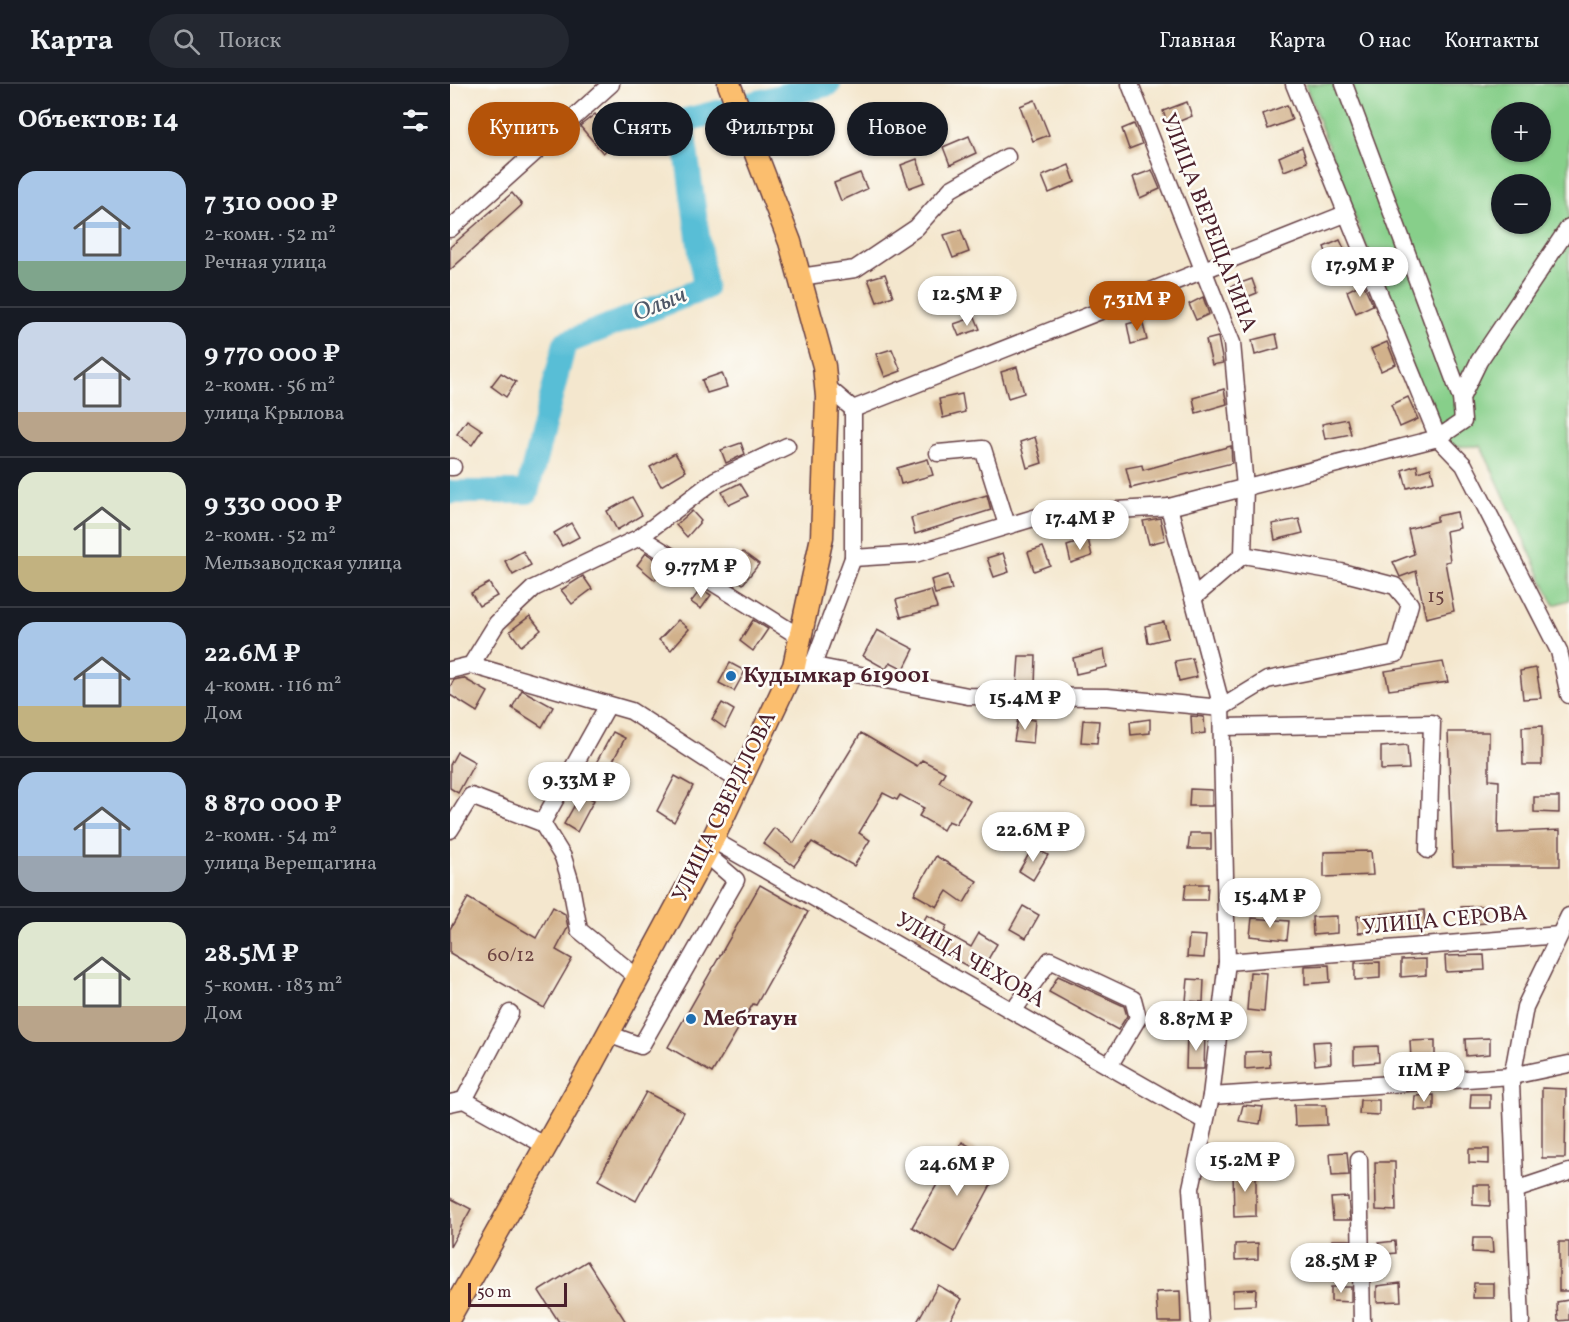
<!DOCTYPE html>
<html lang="ru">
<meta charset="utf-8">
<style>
:root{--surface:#171b24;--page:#242831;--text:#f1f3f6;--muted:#9ea1a6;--line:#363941;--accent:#b45309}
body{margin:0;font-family:Vollkorn,serif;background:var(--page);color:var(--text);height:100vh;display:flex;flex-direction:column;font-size:22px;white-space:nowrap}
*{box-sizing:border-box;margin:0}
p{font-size:20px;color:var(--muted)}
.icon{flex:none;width:33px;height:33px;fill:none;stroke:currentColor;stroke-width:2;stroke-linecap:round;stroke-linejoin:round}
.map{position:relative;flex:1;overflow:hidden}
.panel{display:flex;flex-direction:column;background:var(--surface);width:450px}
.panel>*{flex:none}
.top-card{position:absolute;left:18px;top:18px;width:570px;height:54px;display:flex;gap:12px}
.buttons{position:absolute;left:1041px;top:18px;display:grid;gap:12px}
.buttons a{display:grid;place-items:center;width:60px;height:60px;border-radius:50%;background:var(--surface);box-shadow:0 2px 4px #0004;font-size:30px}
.scale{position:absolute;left:18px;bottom:15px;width:99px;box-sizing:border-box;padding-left:6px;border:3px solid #4a1f2b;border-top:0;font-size:16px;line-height:21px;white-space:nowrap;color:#4a1f2b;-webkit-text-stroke:4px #fdfcf7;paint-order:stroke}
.price{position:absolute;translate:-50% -51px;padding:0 14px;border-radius:21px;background:#fff;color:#222;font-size:20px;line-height:39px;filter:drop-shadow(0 2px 3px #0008)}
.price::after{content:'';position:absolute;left:50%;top:36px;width:18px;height:14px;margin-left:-9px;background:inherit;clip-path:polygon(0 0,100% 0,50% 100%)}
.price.selected{background:var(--accent);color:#fff}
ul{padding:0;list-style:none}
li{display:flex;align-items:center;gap:18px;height:150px;padding:0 18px}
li+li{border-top:2px solid var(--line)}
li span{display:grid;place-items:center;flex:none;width:168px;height:120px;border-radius:18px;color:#555}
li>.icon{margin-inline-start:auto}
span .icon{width:72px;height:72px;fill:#fffc;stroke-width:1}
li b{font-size:26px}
h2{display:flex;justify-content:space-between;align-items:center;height:72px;padding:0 18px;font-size:26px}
.tag{padding:0 21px;border-radius:27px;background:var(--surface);box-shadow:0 2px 4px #0004;font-size:21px;line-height:54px}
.tag.selected{background:var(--accent);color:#fff}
header{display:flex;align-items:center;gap:36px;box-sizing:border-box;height:84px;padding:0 30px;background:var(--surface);border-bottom:2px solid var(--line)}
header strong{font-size:28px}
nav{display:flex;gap:33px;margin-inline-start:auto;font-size:21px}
.search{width:420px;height:54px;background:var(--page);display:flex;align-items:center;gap:15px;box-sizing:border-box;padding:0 21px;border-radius:33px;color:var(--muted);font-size:22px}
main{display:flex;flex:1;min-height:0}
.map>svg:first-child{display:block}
.green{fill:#87cf8a;stroke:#68775a;stroke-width:1.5;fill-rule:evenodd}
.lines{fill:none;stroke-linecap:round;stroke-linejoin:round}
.river{stroke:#58bed6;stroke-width:24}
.building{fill:#d1b18b}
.minor-casing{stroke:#643d43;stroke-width:19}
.major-casing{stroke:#643d43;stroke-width:25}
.minor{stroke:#fff;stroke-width:16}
.major{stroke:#fbbe6e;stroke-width:22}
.poi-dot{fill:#1f6fb2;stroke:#fdfcf7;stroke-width:2}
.labels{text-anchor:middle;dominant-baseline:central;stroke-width:5;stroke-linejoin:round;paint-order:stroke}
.number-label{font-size:20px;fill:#6c4443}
.street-label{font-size:22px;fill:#4a1f2b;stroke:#fdfcf7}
.poi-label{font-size:22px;font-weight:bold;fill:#4a1f2b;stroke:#fdfcf7;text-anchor:start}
.water-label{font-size:24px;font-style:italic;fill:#4f5767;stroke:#fdfcf7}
</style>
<header>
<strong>Карта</strong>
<div class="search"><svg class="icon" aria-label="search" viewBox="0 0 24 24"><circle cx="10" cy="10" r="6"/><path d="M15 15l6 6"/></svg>Поиск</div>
<nav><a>Главная</a><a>Карта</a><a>О нас</a><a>Контакты</a></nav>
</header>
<main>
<section class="panel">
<h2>Объектов: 14<svg class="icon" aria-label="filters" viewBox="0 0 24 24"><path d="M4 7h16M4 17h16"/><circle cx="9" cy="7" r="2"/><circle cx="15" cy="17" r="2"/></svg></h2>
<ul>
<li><span style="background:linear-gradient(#a9c7e8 75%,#7fa58c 0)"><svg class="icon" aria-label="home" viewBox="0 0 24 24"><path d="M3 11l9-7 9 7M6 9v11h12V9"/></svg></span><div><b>7 310 000 ₽</b><p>2-комн. · 52 m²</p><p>Речная улица</p></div></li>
<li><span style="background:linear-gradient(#c9d6e8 75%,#b9a48a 0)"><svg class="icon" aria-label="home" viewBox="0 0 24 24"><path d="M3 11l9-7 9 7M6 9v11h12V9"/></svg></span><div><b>9 770 000 ₽</b><p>2-комн. · 56 m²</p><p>улица Крылова</p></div></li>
<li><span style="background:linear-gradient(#dfe7d0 70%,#c2b280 0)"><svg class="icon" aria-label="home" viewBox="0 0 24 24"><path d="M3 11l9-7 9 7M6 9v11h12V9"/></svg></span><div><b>9 330 000 ₽</b><p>2-комн. · 52 m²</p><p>Мельзаводская улица</p></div></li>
<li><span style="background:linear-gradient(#a9c7e8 70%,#c2b280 0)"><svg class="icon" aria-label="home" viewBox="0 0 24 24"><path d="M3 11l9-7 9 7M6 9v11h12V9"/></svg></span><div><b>22.6M ₽</b><p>4-комн. · 116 m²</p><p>Дом</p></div></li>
<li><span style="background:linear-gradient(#a9c7e8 70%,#9aa5b1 0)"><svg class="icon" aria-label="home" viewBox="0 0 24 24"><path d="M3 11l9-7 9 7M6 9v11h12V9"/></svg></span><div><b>8 870 000 ₽</b><p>2-комн. · 54 m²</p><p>улица Верещагина</p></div></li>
<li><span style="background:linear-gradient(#dfe7d0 70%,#b9a48a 0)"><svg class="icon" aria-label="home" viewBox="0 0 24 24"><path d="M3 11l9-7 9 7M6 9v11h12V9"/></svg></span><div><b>28.5M ₽</b><p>5-комн. · 183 m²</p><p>Дом</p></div></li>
</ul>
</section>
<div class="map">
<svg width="1119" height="1238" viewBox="0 0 1119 1238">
<rect width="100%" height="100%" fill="#fdfcf7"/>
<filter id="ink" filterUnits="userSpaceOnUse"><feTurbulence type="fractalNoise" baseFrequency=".0167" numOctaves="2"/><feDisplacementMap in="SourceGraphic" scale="12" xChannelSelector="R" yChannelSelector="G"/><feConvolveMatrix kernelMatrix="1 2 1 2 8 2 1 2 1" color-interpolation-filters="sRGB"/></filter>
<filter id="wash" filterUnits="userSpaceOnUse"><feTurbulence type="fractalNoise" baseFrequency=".008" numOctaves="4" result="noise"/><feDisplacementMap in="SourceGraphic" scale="24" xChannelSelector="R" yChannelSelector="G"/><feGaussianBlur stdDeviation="1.35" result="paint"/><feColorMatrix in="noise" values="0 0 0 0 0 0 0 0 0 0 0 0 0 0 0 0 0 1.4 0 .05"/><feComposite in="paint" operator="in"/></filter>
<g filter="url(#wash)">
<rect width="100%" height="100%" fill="#f4e7ce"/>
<path class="green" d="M855 0H1119V516L1104 521 1031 362 991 363ZM1052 28H1090V68H1052ZM1052 100H1090V140H1052Z"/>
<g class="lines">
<path class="river" d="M0 408H77L115 259 255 204 232 37 379 0"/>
</g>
<g id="blocks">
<g class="building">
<path d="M585 16 599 51 583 57 570 22Z"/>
<path d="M737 18 742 32 718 42 713 27Z"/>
<path d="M837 21 842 36 818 45 813 30Z"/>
<path d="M145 30 167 58 153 69 130 42Z"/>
<path d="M684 40 692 60 679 65 672 45Z"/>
<path d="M519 52 526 69 500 81 493 63Z"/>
<path d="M852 63 857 78 834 87 829 73Z"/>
<path d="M467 75 475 98 459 104 451 81Z"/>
<path d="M619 81 625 98 599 109 592 92Z"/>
<path d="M702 86 710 105 690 114 683 93Z"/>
<path d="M410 89 417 105 391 117 384 99Z"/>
<path d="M62 109 72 121 0 186V163Z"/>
<path d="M511 146 519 168 503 174 494 151Z"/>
<path d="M890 156 900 177 883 185 874 163Z"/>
<path d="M435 190 443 212 427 218 418 195Z"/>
<path d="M802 195 807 209 787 217 782 202Z"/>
<path d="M913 199 923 221 906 229 897 207Z"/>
<path d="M753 213 759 230 746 236 739 220Z"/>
<path d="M525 233 530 245 509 252 504 240Z"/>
<path d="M692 236 697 256 681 260 677 240Z"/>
<path d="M826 250 829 264 805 271 802 256Z"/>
<path d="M768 253 773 279 762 281 756 256Z"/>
<path d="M937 258 946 280 931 287 921 265Z"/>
<path d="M442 265 451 287 435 293 426 270Z"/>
<path d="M567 283 574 309 558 314 551 288Z"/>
<path d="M51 289 66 298 56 313 41 302Z"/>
<path d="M272 289 277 303 257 309 252 296Z"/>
<path d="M774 305 777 320 746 329 743 314Z"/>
<path d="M512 310 515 328 493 334 489 315Z"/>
<path d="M958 313 968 335 950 343 941 321Z"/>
<path d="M897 335 901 350 875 355 872 340Z"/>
<path d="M17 336 32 346 22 361 7 350Z"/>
<path d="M585 353 592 379 577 384 570 358Z"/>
<path d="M291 359 295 370 276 379 271 366Z"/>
<path d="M781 362 782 379 681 404 676 384 692 381 693 386Z"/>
<path d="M225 369 236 387 211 402 200 383Z"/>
<path d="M478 375 483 391 451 400 447 384Z"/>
<path d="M967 381 968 388 981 384 984 397 957 404 952 386Z"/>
<path d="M290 399 298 412 279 421 272 408Z"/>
<path d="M537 411 541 426 465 450 461 434Z"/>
<path d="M182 413 192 431 167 446 157 427Z"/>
<path d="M242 427 251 437 237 453 226 441Z"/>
<path d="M1007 428 1010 444 996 447 1000 477 995 478 1004 527 976 534 966 487 950 493 943 478 964 470 958 445 987 437V432Z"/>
<path d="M710 434 715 456 699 460 693 437Z"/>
<path d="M849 435 853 449 825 456 822 440Z"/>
<path d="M121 439 129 453 112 462 104 449Z"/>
<path d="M638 455 642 472 621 479 617 462Z"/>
<path d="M593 463 600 481 584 487 578 468Z"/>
<path d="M73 467 81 481 63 491 55 477Z"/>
<path d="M293 468 309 480 293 500 279 489Z"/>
<path d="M196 469 216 482 205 496 187 481Z"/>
<path d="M553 469 559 488 544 493 537 474Z"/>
<path d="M498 491 502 506 485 510 481 496Z"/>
<path d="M133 492 142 505 122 520 111 506Z"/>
<path d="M39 499 47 512 29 522 21 509Z"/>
<path d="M251 505 261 511 251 525 241 518Z"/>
<path d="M481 506 487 524 451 533 446 516Z"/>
<path d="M80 532 91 546 71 562 60 547Z"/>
<path d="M228 536 239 545 221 566 209 556Z"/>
<path d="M303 536 318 545 303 567 290 557Z"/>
<path d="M714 538 718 554 698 559 695 542Z"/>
<path d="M427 546 464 565 454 585 440 578 436 585 413 572Z"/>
<path d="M654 566 657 583 626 590 623 574Z"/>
<path d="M569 572H586L585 602 567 601Z"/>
<path d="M742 574 747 593 729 597 725 577Z"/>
<path d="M993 578 998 598 939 606 935 587Z"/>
<path d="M280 579 295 587 284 607 269 599Z"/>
<path d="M1086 584 1091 614 1073 615 1070 587Z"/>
<path d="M13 594 38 608 27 628 0 611V603L4 596Z"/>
<path d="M72 606 103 623 92 643 62 624Z"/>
<path d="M272 619 284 626 275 644 262 635Z"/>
<path d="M741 632 754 633 755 649 742 651Z"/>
<path d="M568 634 585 636 583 659 564 657Z"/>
<path d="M700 635V649L681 651 680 638Z"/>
<path d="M633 636 649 637 647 659 631 658Z"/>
<path d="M1092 642V681H1073L1072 643Z"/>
<path d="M163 648 175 654 158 686 146 679Z"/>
<path d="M998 648H1039V696L1049 697 1048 749 1110 746V782H1003Z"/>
<path d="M411 649 467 682 472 676 495 688 489 698 520 716 506 740 498 737 493 746 469 732 474 724 450 711 447 716 433 709 409 749 420 756 404 782 362 758 344 782 313 759 324 744 344 759Z"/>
<path d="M957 661 959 685 931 686V663Z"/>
<path d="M7 668 25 678 8 709 0 704V681Z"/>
<path d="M225 692 243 702 224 738 207 727Z"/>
<path d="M740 705 762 706V722H739Z"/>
<path d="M131 710 144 716 127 748 114 740Z"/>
<path d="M1084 713H1109V729L1084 728Z"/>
<path d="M740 749H761V765H738Z"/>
<path d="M583 763 598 771 583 796 569 787Z"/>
<path d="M921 767 923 791 874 793V768Z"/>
<path d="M486 772 527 797 514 819 497 807 487 823 464 810Z"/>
<path d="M736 800H758L757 816H734Z"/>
<path d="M310 801 358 828 306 921 303 920 262 989 218 963Z"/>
<path d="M18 814 86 854 103 823 115 830 118 843 106 866 122 875 94 924 0 869V845Z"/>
<path d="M573 822 589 831 576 854 560 845Z"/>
<path d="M1036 822V839L1011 841V823Z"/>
<path d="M974 826 975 844 908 849 907 832Z"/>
<path d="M477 831 497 842 494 848 521 863 529 849 547 860 530 889 464 853Z"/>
<path d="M887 832V849L863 851 862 833Z"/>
<path d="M802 834 839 837 837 856 800 852Z"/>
<path d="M739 851 756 852 754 874 737 873Z"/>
<path d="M1034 871 1035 886 996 888 995 872Z"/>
<path d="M976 875V891L951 893V876Z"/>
<path d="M930 878V894L905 896V879Z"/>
<path d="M879 881 880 898 855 900V882Z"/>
<path d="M800 888 817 889 814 928 797 926Z"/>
<path d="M608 892 674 922 677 932 668 946 599 908Z"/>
<path d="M738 895 754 896 753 918 736 917Z"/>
<path d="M737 950H755L754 985H736Z"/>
<path d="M1040 954V970L1016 972 1015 955Z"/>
<path d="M985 956V973L961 975 960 957Z"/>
<path d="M880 957 881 979 865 981 863 958Z"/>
<path d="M928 962 929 978 904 980V963Z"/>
<path d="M819 967 820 983 795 985V968Z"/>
<path d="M1092 1004 1116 1005 1115 1074H1092Z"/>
<path d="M196 1008 234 1028 186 1117 148 1096Z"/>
<path d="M1021 1010H1040V1024H1020Z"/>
<path d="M984 1011V1026H964L965 1012Z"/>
<path d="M910 1016H929V1031L909 1030Z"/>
<path d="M793 1021 813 1023 810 1040 789 1037Z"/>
<path d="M844 1021H876L877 1041 845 1042Z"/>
<path d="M512 1058 552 1080 505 1168 462 1143Z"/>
<path d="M1019 1065H1039V1080L1019 1079Z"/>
<path d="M897 1068 899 1091 882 1092 880 1069Z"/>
<path d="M925 1078H945L946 1127 926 1126Z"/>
<path d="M806 1086V1132L784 1133 783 1087Z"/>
<path d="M1023 1101H1040V1122L1023 1121Z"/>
<path d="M898 1113 900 1136H883L881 1114Z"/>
<path d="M0 1114 21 1125 0 1163Z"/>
<path d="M1023 1154H1042L1043 1169 1022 1168Z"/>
<path d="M882 1156H900V1171H881Z"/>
<path d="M945 1157 946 1169 929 1171 928 1159Z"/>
<rect x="1109" y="1158" width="10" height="49"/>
<path d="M808 1159V1175L785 1176V1160Z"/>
<path d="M137 1177 176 1238H109L89 1207Z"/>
<path d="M950 1199 951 1217 927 1218V1202Z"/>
<path d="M1024 1199H1044V1214H1023Z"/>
<path d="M488 1201 512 1215 499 1238H467Z"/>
<path d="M881 1203H901V1218L881 1217Z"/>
<path d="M806 1205 805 1221 783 1222V1206Z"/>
<path d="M730 1207 731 1238H708L706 1208Z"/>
<path d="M1119 1216V1236L1108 1237 1107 1218Z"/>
</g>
</g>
</g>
<g filter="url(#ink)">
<use href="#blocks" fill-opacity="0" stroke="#643d43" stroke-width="1.5"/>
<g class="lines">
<defs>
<g id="minor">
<path d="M680 0 782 259 795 403 793 471"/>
<path d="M844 0 988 354 1014 381 1109 567 1119 611"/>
<path d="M894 0 1011 314"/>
<path d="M0 145 161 0"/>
<path d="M350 193 405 185 466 144 501 105 557 73"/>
<path d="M376 302 403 325 895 130"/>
<path d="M488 369 533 365 557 441"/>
<path d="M0 383H3"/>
<path d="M719 423 771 620 777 878 761 1012 741 1104 750 1238"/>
<path d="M190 453 350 553"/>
<path d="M403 474 465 470 597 430 719 423 988 354 1013 337 1011 314 1029 277 1119 143"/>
<path d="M344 578 518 612 657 613 771 624 817 596 946 570 960 520 945 502 891 488 793 471 743 514"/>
<path d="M21 581 181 627 291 698"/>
<path d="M363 581 403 474V325"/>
<path d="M0 586 21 581 47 539 84 504 190 453 265 396 337 362"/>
<path d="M772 643 982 639 978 766"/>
<path d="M92 739 158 621"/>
<path d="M0 746 21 712 92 739 113 773 120 796 129 846 188 894"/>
<path d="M263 756 755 1037"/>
<path d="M777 878 1109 851"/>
<path d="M563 927 600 876 683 915 688 934 659 982"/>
<path d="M158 950 191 962 286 796 256 770"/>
<path d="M761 1012 1062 992 1119 980"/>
<path d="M14 1016 60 929"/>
<path d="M0 1019 14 1016 96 1062"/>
<path d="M909 1076 912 1238"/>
<path d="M1065 1106 1119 1088"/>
<path d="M1071 1238 1061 999 1075 923 1119 832"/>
</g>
<path id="major" d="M0 1232 133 996 260 761 344 582 372 453 377 313 374 282 340 158 279 0"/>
</defs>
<use href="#minor" class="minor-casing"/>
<use href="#major" class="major-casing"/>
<use href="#minor" class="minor"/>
<use href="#major" class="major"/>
</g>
</g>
<g class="poi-dot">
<circle cx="281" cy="592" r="6"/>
<circle cx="241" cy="935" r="6"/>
</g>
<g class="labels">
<g class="number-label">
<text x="986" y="513">15</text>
<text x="61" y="872">60/12</text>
</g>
<g class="street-label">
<text transform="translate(758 139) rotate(69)">УЛИЦА ВЕРЕЩАГИНА</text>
<text transform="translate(275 723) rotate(-64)">УЛИЦА СВЕРДЛОВА</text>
<text transform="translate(995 837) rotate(-5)">УЛИЦА СЕРОВА</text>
<text transform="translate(520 877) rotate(30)">УЛИЦА ЧЕХОВА</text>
</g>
<g class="poi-label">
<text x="293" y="592">Кудымкар 619001</text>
<text x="253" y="935">Мебтаун</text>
</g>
<g class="water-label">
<text transform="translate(210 221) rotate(-22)">Олыч</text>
</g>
</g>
</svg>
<div class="buttons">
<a>+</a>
<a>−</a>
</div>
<div class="scale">50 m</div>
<b class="price" style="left:910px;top:214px">17.9M ₽</b>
<b class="price" style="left:517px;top:243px">12.5M ₽</b>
<b class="price selected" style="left:687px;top:248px">7.31M ₽</b>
<b class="price" style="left:630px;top:467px">17.4M ₽</b>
<b class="price" style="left:251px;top:515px">9.77M ₽</b>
<b class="price" style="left:575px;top:647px">15.4M ₽</b>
<b class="price" style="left:129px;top:729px">9.33M ₽</b>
<b class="price" style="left:583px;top:779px">22.6M ₽</b>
<b class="price" style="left:820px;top:845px">15.4M ₽</b>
<b class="price" style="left:746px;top:968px">8.87M ₽</b>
<b class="price" style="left:974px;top:1019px">11M ₽</b>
<b class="price" style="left:795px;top:1109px">15.2M ₽</b>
<b class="price" style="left:507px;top:1113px">24.6M ₽</b>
<b class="price" style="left:891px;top:1210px">28.5M ₽</b>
<div class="top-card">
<a class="tag selected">Купить</a>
<a class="tag">Снять</a>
<a class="tag">Фильтры</a>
<a class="tag">Новое</a>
</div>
</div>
</main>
